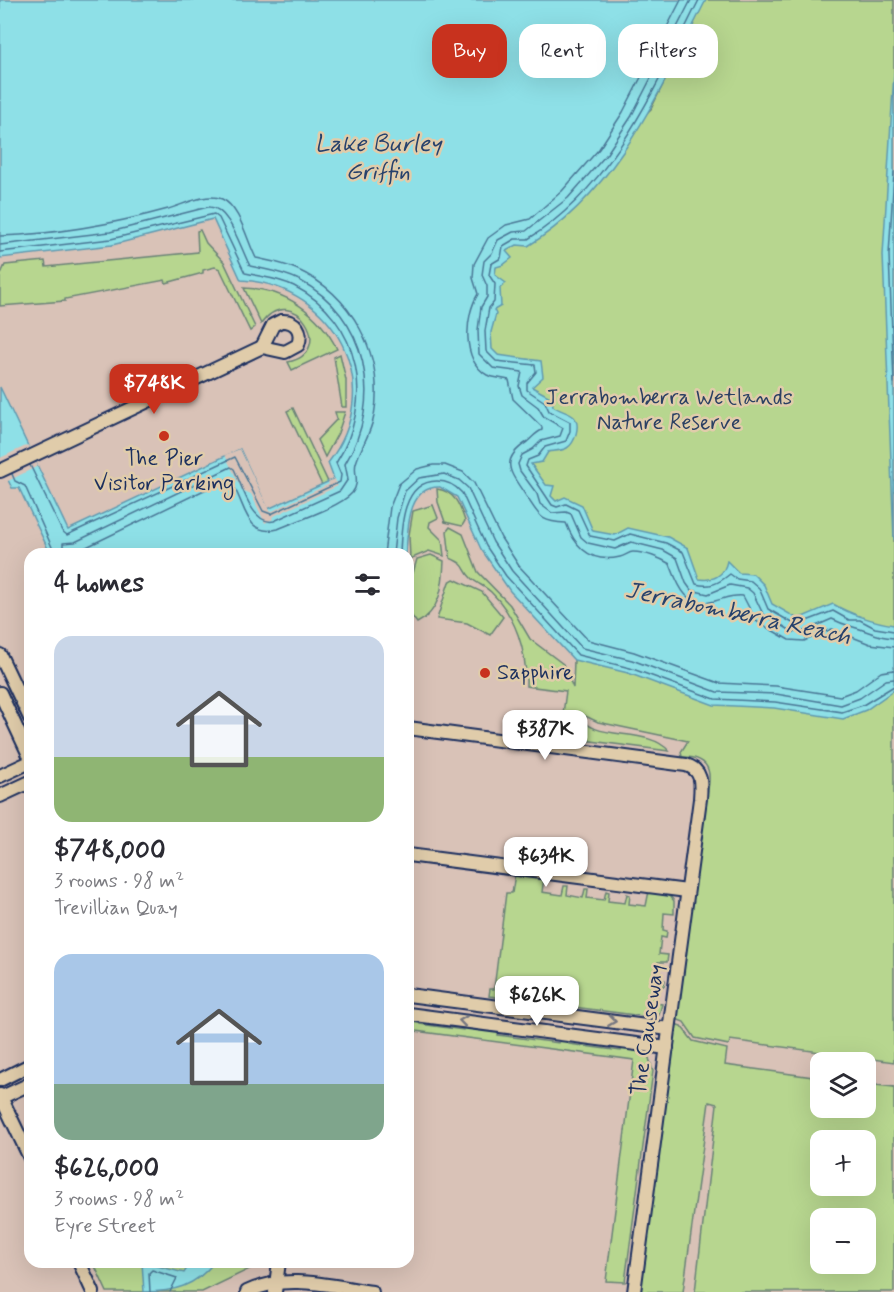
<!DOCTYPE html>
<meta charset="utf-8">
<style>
:root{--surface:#fff;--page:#f7f7f7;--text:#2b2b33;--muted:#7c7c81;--accent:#c8321e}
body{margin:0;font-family:Mynerve,sans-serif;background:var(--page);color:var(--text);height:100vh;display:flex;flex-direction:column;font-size:22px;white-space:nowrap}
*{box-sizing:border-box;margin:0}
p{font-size:20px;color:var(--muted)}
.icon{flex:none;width:33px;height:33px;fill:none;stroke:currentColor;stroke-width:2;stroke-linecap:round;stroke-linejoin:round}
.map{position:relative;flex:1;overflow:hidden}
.side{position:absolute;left:24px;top:548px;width:390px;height:720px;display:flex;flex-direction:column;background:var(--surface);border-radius:18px;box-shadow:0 6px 24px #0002}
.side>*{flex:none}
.banner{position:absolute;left:432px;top:24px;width:372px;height:54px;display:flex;gap:12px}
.tools{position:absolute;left:810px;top:1052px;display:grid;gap:12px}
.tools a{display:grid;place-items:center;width:66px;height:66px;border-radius:12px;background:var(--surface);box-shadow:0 6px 24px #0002;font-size:30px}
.price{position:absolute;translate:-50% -51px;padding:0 14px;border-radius:12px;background:#fff;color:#222;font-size:20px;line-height:39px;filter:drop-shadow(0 2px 3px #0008)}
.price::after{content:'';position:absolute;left:50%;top:36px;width:18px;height:14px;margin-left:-9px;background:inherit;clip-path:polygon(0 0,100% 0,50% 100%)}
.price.on{background:var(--accent);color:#fff}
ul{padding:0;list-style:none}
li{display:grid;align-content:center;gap:12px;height:318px;padding:0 30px}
li span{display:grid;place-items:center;height:186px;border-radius:18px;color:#555}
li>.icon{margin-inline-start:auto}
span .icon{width:108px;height:108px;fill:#fffc;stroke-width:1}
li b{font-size:26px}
h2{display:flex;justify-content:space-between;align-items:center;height:72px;padding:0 30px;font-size:26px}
.pill{padding:0 21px;border-radius:18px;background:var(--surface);box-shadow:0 6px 24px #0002;font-size:21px;line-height:54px}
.pill.on{background:var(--accent);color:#fff}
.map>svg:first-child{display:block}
.green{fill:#b7d68f;stroke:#698276;stroke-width:1.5;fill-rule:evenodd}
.water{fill:#8ee0e7;stroke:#6099b0;stroke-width:1.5}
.pier{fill:#d9c2b7}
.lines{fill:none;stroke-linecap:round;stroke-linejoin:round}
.shore{stroke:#497695;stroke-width:1.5}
.minor-casing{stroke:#1b2f5e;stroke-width:16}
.minor{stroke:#e0ccaa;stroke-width:12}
.oneway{stroke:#747680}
.poi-dot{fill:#c8321e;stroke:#e0ccaa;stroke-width:2}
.labels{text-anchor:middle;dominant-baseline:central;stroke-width:5;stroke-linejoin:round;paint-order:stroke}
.park-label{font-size:22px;fill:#2b4063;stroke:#e0ccaa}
.poi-label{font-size:22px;fill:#1b2f5e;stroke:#e0ccaa}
.street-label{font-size:22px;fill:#1b2f5e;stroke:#e0ccaa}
.water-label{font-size:24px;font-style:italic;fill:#26416c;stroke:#e0ccaa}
</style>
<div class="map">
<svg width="894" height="1292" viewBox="0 0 894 1292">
<rect width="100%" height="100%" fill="#d9c2b7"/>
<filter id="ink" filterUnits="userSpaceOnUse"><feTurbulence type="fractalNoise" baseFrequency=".0167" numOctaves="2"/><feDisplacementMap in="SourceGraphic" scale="12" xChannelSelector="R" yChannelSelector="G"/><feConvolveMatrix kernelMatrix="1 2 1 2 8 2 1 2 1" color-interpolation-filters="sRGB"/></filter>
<g filter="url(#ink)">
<g class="green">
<path d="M697 0H894V1062L730 1040 729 1045 695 1038 684 1022 676 1019 705 801C712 778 714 756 682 757L681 752 688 741 598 722 579 713C590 744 647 725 669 751L560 737 566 691 526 686C527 652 516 616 491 592 486 587 478 584 472 579 461 569 469 566 450 558L447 531 450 527 463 534 478 572 510 605 530 639 563 664 573 688 574 660 463 279 651 109 680 49Z"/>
<path d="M200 230 206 243 224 262 255 327 250 331 220 269 215 267 203 270V273L166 283 165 280 65 299V301L0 306V276L5 265 45 261 46 267 198 252 197 231Z"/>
<path d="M244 288C285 289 319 313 337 349L292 370 288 362C339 352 293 279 261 324Z"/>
<path d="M340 354 346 380V407H342L334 357Z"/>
<path d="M293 408 328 482 322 485 287 411Z"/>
<path d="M335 412H345L338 433 325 457 317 440 337 419Z"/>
<path d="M437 489C455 491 460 506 465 521L462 526 445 522 438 502Z"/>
<path d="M433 505 438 518 430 522 429 527 442 540 444 556 429 551 410 559 409 535 413 511Z"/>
<path d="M431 555 444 561C443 584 441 611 417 623L408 611 410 573H413L417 559Z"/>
<path d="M454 579 482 592 503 617 490 635 467 623 437 619 449 582Z"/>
<path d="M515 874 544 878 542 892 562 895 564 886H568L567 895 583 898 585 889H588L587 898 604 900 606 891 609 892 608 901 625 903 627 894 630 895 629 904 646 906 649 891 670 896 674 901V914L664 913 663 930 667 931 666 938 661 937 659 954 668 955 667 962H658L656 978 665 980 664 986H655L653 1003 662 1004 659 1015 650 1017 489 996 490 989H494L506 893H512Z"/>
<path d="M412 1019 419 1020 420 1024 463 1030 464 1026 498 1031V1035L559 1043 561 1039 568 1040 569 1044 621 1051 623 1047 638 1049 648 1055 653 1071 625 1282 606 1281 634 1060 408 1030V1023Z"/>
<path d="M675 1024 681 1026 693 1041 727 1049 725 1065 820 1078V1107H866V1084L894 1087V1292H695L717 1104 709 1102 683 1292H639ZM820 1140H866V1185H820ZM820 1218H866V1263H820Z"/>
<path d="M93 1262H264L202 1292H107Z"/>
</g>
<g class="water">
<path d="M0 0H706C660 90 618 191 528 246L517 245 506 251 512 258 503 265 496 267 495 275 506 283 500 288 501 306 494 310 496 314 491 332 492 349 498 355 541 361 543 377 532 387 552 398 553 406C559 411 569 412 574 417 581 425 575 443 567 448 562 451 554 451 548 452L542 462 531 464 546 485 554 486 551 496 556 501 565 497 582 505 593 531 615 535 628 528 668 537 688 548 699 579C713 581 724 576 727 561L739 573 753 574 764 585 772 604 798 619 833 604C850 614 874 622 894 625V690L866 710 843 719 774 708 714 705 628 673 574 660 510 591 481 549 457 497 440 487C407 486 408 529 406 553H50L19 488H12L0 464V387L68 530 240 449 268 509 334 479 328 463C388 386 335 285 241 280L213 219 112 245 0 258Z"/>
<path d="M894 72V540L883 255Z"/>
<path d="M142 1262 184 1273 191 1262H214C196 1286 174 1292 144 1292Z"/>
</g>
<g class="pier">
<path d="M28 445 38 466 6 482 0 469V458Z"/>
<path d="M240 449 270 512 329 484 328 482 334 479 338 486 272 517 273 519 265 523 251 494 242 490 225 455Z"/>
</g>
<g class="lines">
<g class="shore">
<path d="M681 0 623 112 599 149 562 191 530 219 506 225 488 238 474 264 473 278 478 294C465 315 461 360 487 375 493 378 502 378 509 380L513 399 542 427V430C535 433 532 438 527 442 498 461 511 473 526 496 540 516 539 522 566 523 575 547 591 564 620 557 625 556 629 552 633 552 645 552 660 558 670 564 678 585 686 610 715 601 726 598 732 595 743 596L756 621 789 640 804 641 832 629 870 644 894 647"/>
<path d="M691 0 631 117 606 155 568 198 526 231 513 232 498 240 492 253 484 261 482 275 487 286V297L481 307 478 330 479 354 493 368 522 372 519 386 522 395 538 407 544 417 563 428 560 436 541 441 533 449 522 455 518 464 520 471 537 494 540 504 552 513 566 512 571 514 581 537 588 543 615 549 631 542 663 550 677 558 686 583 691 590 708 594 730 585 747 588 753 593 763 614 793 632H802L832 619C846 626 848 625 860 629 872 633 881 638 894 638"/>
<path d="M699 0C655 87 614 186 528 239H515L503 246 501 258 491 264 489 275 495 284 494 302 489 308 485 331 486 351 496 361 535 365 536 372 527 383V390L545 402 549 411 570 422V431L566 441 545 447 538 456 528 460 526 466 552 505 557 507 566 504 578 510 590 536 615 541 630 534 666 543 683 552 696 584C710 588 719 583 730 574L737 579 751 581 759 588 768 609 796 625 833 611 849 620H860L875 628 894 631"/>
<path d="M894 172 889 255 894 383"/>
<path d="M0 236C57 234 114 224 168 209 183 205 206 192 222 199 240 207 247 241 256 258 270 261 283 263 296 269 352 294 385 355 374 416 371 433 361 447 356 463 353 473 361 482 352 493 340 507 296 521 278 529 241 539 246 494 227 479L72 554"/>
<path d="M0 245 110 232 208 207C229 205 241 250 250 266 267 270 283 272 299 280 368 316 384 400 345 464L348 479 340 491 274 521C252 526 242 485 234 469L231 467 75 542 63 543V554"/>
<path d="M0 252 111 239 214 214 219 218 245 273C262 277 278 278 294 286 362 321 375 402 336 463L341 475 340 482 271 514 263 511 235 457 67 535 62 531 30 465"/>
<path d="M12 474 15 481 25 486 55 554"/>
<path d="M384 554 390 507 399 484 417 469 433 465H445L463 472 474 483 501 538 519 566 588 640 634 652 719 683 776 686 840 696 856 690 881 672 894 670"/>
<path d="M393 554 397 518 405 491 419 478 444 474 459 480 468 488 493 542 512 571 582 648 632 660 717 692 776 694 841 705 860 698 886 680 894 679"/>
<path d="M400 554C401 528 402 481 437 481 447 481 456 486 462 493L486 546 506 576 578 655 630 668 715 699 775 702 842 712 863 705 894 686"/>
<path d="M150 1292 149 1273 152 1270 177 1278 170 1292"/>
</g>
<defs>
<g id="minor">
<path d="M281 321C296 320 303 331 298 345L285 352 262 347 273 325Z"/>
<path d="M0 471 262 347"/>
<path d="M0 655 30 718"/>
<path d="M0 693 30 757"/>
<path d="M408 728 686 765C703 770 701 784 700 799L634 1292"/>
<path d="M0 776 30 762"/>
<path d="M0 796 30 782"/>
<path d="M408 855 687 891"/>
<path d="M408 995 669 1029"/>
<path d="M408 1014 667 1048"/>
<path d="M0 1080 30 1065"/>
<path d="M0 1095 30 1158"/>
<path d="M0 1098 30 1084"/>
<path d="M79 1262 93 1292"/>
<path d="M247 1292C286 1273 330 1286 372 1292"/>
<path d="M275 1292 279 1262"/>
</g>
</defs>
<use href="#minor" class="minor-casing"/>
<use href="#minor" class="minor"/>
</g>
<defs><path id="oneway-chevron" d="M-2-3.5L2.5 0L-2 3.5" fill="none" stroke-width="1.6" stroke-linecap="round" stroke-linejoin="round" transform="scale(1.5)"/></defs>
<g class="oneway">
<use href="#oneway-chevron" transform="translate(463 1021) rotate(-172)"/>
<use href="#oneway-chevron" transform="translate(612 1021) rotate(8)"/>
</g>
</g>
<g class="poi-dot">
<circle cx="164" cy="436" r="6"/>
<circle cx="485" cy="673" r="6"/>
</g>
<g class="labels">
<g class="park-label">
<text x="669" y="398">Jerrabomberra Wetlands<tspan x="669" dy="25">Nature Reserve</tspan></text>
</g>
<g class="poi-label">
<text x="164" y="459">The Pier<tspan x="164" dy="25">Visitor Parking</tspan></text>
<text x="497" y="673" text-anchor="start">Sapphire</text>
</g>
<g class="street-label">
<text transform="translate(648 1030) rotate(-82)">The Causeway</text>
</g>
<g class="water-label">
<text x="378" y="144">Lake Burley<tspan x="378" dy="28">Griffin</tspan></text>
<text transform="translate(738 614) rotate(12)">Jerrabomberra Reach</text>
</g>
</g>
</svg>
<div class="tools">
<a><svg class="icon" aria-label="layers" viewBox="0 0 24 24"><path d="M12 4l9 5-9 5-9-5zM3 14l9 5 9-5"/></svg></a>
<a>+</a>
<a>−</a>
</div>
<b class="price on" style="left:154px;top:415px">$748K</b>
<b class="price" style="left:545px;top:761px">$387K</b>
<b class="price" style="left:546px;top:888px">$634K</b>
<b class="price" style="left:537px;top:1027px">$626K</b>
<div class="banner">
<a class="pill on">Buy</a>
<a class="pill">Rent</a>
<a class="pill">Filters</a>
</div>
<section class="side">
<h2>4 homes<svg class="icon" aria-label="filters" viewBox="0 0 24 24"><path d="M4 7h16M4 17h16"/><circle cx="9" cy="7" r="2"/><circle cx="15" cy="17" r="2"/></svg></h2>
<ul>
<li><span style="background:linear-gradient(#c9d6e8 65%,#8fb573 0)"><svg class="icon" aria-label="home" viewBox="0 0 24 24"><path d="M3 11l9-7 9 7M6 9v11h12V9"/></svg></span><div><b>$748,000</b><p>3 rooms · 98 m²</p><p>Trevillian Quay</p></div></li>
<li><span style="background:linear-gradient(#a9c7e8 70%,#7fa58c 0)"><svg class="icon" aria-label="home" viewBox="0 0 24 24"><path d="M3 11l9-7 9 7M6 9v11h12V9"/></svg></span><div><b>$626,000</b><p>3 rooms · 98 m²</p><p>Eyre Street</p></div></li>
</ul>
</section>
</div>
